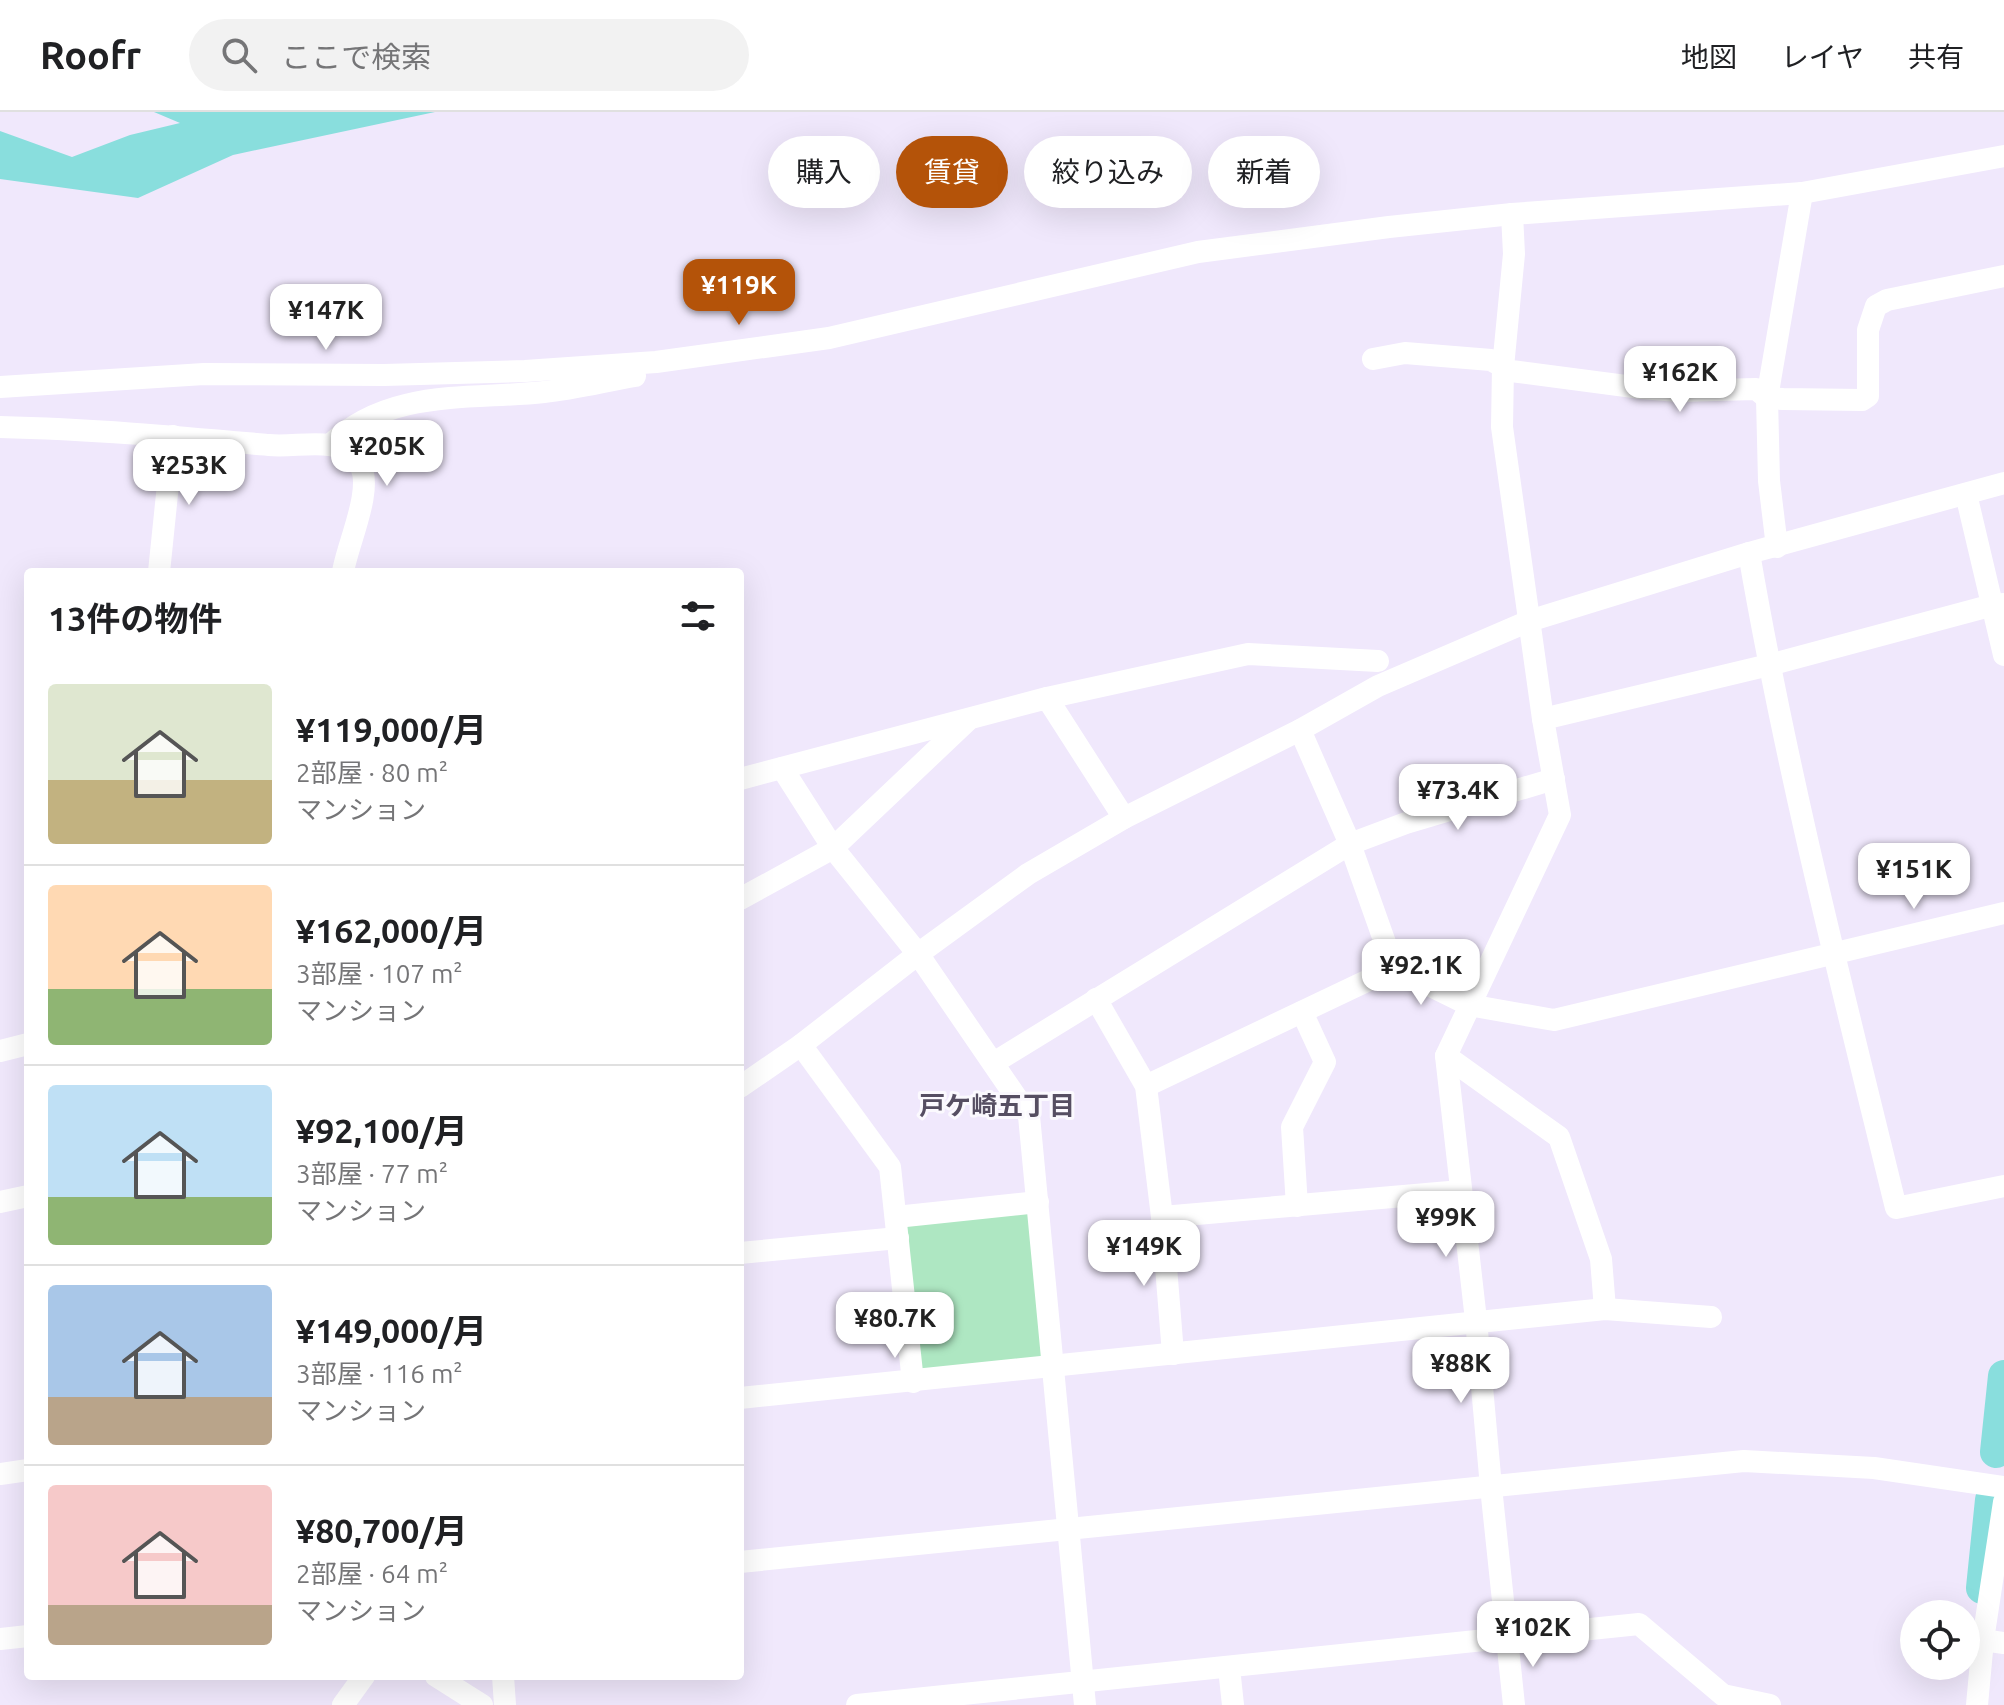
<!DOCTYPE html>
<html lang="ja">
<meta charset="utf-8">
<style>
:root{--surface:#fff;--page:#f2f2f2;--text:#202124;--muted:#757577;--line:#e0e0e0;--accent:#b45309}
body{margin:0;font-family:Ubuntu,"Noto Sans JP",sans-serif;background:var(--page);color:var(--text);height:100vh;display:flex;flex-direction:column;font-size:30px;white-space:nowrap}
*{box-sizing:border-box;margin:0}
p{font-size:26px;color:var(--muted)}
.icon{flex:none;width:44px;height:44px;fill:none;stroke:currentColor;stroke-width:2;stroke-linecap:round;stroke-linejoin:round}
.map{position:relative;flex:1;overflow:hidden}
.side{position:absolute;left:24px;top:456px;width:720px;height:1112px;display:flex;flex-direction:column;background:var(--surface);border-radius:8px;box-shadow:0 8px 32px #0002}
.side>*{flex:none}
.hud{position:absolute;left:768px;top:24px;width:760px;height:72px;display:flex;gap:16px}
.fabs{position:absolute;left:1900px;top:1488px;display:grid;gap:16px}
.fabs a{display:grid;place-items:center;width:80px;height:80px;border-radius:50%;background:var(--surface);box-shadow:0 8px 32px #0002;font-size:40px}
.price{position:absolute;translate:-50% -68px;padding:0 18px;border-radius:16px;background:#fff;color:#222;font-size:26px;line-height:52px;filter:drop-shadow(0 2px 4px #0008)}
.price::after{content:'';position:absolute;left:50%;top:48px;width:24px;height:18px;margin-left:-12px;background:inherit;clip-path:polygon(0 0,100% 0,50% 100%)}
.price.selected{background:var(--accent);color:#fff}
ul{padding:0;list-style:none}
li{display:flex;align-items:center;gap:24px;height:200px;padding:0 24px}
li+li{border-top:2px solid var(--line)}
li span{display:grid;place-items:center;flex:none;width:224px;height:160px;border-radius:8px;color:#555}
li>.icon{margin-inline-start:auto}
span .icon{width:96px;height:96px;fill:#fffc;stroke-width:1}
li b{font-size:34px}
h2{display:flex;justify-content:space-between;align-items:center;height:96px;padding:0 24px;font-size:34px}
.tag{padding:0 28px;border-radius:36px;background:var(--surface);box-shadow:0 8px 32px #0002;font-size:28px;line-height:72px}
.tag.selected{background:var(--accent);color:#fff}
header{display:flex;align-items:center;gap:48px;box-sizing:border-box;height:112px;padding:0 40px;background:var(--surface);border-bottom:2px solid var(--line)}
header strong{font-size:38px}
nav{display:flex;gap:44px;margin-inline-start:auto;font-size:28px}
.search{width:560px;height:72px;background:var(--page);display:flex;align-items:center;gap:20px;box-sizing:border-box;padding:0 28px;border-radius:44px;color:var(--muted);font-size:30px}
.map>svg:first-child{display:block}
.green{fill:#aee7c2}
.water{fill:#89dedd}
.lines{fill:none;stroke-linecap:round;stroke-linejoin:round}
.river{stroke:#89dedd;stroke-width:32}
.minor{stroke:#fff;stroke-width:22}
.labels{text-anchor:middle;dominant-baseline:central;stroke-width:6;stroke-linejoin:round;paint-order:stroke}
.neighbourhood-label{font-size:26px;font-weight:bold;fill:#564e62;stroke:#fbf9fe}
</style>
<header>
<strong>Roofr</strong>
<div class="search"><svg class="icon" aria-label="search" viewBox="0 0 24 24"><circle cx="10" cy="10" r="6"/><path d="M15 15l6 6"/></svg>ここで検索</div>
<nav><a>地図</a><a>レイヤ</a><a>共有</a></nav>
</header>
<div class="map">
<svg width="2004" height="1593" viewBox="0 0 2004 1593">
<rect width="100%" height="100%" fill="#f0e8fc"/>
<path class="green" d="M1030 1099 1045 1249 920 1261 905 1114Z"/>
<path class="water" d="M154 0H435L233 43 138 86 0 67V19L72 45 130 23 180 11Z"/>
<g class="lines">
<g class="river">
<path d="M1996 1340 2004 1264"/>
<path d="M1982 1476 1991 1388"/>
</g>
<g class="minor">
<path d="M1512 102 1514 142 1503 255 1502 315 1543 607 1560 703 1446 944 1476 1208 1491 1375 1514 1593"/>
<path d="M1373 247 1405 241 1491 248 1511 259 1641 276 1678 279 1756 277 1767 286 1783 287 1862 288 1868 284V218L1876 194 1887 188 2004 164"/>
<path d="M0 275 204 262 384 263 525 259 656 250 829 226 1198 140 1389 115 1512 102 1802 81 2004 44"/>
<path d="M0 315C90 317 179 325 269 333 289 335 310 330 330 333 341 335 354 343 360 353 374 377 347 433 343 460"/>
<path d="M330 333C389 276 470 288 544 280 575 277 605 269 635 264"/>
<path d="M1966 382 2004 543"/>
<path d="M1777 435 1769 369 1767 286 1802 81"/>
<path d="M1749 441C1787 662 1843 879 1896 1096L2004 1074"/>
<path d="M159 460 173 324"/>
<path d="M1047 586 1248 542 1378 549"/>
<path d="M1543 607 1769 553 1993 493 2004 492"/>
<path d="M1300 618 1350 732 1394 856 1469 893 1554 908 2004 801"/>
<path d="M782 656 833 736 918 842 1029 1004 1085 1593"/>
<path d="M740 667 1047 586 1124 706"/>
<path d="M740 787 833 736 967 609"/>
<path d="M1096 887 1146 974 1162 1105 1173 1242"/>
<path d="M801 933 890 1055 913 1270"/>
<path d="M0 939 28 932"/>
<path d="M1446 944 1559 1025 1601 1147 1605 1197"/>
<path d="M995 950 1350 732 1406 711 1554 667"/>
<path d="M1146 974 1394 856"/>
<path d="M740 975 801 933 918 842 1028 762 1124 706 1300 618 1378 574 1529 509 1749 441 2004 371"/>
<path d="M0 1090 28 1084"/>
<path d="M1297 1094 1292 1015 1325 950 1302 900"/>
<path d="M896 1105 1038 1090"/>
<path d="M1162 1105 1461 1079"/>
<path d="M740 1141 898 1126"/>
<path d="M740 1286 1605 1197 1711 1205"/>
<path d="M0 1362 28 1358"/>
<path d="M740 1450 1744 1349 1874 1356 2004 1375"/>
<path d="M0 1527 28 1524"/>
<path d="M1983 1528 2004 1531"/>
<path d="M1229 1556 1233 1593"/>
<path d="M436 1564 482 1593"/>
<path d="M503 1564 505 1593"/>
<path d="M343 1593 364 1564"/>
<path d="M857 1593 1639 1512 1723 1583 1770 1593"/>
<path d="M1977 1593 1983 1528 2004 1390"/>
</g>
</g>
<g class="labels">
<g class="neighbourhood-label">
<text x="997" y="993">戸ケ崎五丁目</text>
</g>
</g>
</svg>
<div class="fabs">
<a><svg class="icon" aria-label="locate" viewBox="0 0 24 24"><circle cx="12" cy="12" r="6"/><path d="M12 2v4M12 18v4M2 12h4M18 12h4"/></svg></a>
</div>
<b class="price selected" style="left:739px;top:215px">¥119K</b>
<b class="price" style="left:326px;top:240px">¥147K</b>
<b class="price" style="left:1680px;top:302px">¥162K</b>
<b class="price" style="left:387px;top:376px">¥205K</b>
<b class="price" style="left:189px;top:395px">¥253K</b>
<b class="price" style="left:1458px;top:720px">¥73.4K</b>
<b class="price" style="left:1914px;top:799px">¥151K</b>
<b class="price" style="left:1421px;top:895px">¥92.1K</b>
<b class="price" style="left:1446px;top:1147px">¥99K</b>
<b class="price" style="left:1144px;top:1176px">¥149K</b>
<b class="price" style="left:895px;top:1248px">¥80.7K</b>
<b class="price" style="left:1461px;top:1293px">¥88K</b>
<b class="price" style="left:1533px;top:1557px">¥102K</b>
<div class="hud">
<a class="tag">購入</a>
<a class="tag selected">賃貸</a>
<a class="tag">絞り込み</a>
<a class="tag">新着</a>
</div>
<section class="side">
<h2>13件の物件<svg class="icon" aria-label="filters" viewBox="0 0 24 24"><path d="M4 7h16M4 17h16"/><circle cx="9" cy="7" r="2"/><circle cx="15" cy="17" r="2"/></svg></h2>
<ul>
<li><span style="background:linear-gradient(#dfe7d0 60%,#c2b280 0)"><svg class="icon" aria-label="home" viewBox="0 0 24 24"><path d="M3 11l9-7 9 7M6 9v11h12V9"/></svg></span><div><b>¥119,000/月</b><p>2部屋 · 80 m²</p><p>マンション</p></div></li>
<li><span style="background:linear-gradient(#ffd9b3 65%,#8fb573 0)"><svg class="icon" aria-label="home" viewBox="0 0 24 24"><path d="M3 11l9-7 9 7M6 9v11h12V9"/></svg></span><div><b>¥162,000/月</b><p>3部屋 · 107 m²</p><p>マンション</p></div></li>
<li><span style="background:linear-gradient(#bfe0f5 70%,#8fb573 0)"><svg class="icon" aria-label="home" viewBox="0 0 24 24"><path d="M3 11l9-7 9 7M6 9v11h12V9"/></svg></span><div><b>¥92,100/月</b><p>3部屋 · 77 m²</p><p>マンション</p></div></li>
<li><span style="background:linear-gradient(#a9c7e8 70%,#b9a48a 0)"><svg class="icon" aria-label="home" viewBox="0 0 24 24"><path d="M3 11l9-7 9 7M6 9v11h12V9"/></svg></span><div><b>¥149,000/月</b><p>3部屋 · 116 m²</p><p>マンション</p></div></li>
<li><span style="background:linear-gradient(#f6c9c9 75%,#b9a48a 0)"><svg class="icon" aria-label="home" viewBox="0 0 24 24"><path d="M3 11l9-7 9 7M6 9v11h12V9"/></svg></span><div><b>¥80,700/月</b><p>2部屋 · 64 m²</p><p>マンション</p></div></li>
</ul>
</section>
</div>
